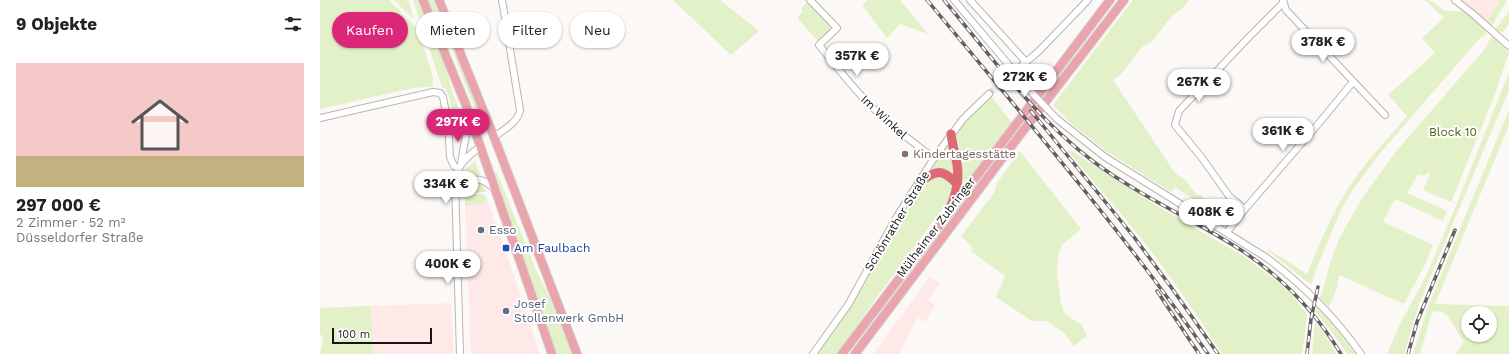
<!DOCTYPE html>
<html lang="de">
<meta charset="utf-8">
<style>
:root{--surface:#fff;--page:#f6f6f6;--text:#222;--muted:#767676;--accent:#db2777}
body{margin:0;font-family:"Work Sans",sans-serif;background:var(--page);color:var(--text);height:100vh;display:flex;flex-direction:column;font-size:15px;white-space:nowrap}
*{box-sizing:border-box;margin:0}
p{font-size:13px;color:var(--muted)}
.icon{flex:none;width:22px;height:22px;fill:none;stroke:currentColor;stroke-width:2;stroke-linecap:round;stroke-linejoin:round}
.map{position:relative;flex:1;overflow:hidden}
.panel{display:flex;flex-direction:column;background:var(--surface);width:320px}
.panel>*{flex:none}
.hud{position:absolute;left:12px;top:12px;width:380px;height:36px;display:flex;gap:8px}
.fabs{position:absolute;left:1141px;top:306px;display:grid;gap:8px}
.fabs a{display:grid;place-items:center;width:36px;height:36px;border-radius:50%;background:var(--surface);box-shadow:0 1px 3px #0004;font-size:20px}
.scale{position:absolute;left:12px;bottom:10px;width:100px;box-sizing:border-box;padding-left:4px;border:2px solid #171615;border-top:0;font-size:11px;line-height:14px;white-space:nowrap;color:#171615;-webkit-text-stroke:3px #fff;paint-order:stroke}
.price{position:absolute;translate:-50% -34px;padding:0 9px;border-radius:14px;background:#fff;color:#222;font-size:13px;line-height:26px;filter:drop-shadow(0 1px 2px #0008)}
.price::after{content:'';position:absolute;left:50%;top:24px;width:12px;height:9px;margin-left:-6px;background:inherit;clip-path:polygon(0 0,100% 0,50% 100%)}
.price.selected{background:var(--accent);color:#fff}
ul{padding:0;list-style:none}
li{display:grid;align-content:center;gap:8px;height:212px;padding:0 16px}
li span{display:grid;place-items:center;height:124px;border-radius:0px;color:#555}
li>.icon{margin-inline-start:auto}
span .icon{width:72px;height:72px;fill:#fffc;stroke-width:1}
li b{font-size:17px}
h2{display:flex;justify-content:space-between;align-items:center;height:48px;padding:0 16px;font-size:17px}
.pill{padding:0 14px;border-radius:18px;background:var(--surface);box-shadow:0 1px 3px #0004;font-size:14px;line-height:36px}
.pill.selected{background:var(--accent);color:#fff}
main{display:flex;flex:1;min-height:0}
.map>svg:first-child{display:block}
.commercial{fill:#ffe9e8}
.green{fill:#e2f1c8;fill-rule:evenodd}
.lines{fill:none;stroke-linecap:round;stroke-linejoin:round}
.minor-tunnel{stroke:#dad6d3;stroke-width:6;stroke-dasharray:6 3;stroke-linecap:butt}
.minor-casing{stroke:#b9b5b2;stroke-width:8}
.major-casing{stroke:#d5d5d5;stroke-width:10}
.highway-casing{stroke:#d5d5d5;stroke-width:10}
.minor{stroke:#fff;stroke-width:6}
.major{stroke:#eaa5ac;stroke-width:8}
.highway{stroke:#dc6974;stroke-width:9}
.rail-casing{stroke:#636160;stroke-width:3.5}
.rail{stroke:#fff;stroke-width:2;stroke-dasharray:6;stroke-linecap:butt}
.minor-bridge-casing{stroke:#b9b5b2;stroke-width:8;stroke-linecap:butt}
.minor-bridge{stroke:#fff;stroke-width:6}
.education-dot{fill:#8d6e63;stroke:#fff;stroke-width:1.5}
.service-dot{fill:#5c6f8a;stroke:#fff;stroke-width:1.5}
.transit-dot{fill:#1a4fb4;stroke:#fff;stroke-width:1.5}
.labels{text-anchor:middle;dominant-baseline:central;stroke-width:4;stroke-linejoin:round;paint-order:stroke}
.street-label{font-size:12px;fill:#171615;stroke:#fff}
.park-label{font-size:12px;fill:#495d0c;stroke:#fff}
.education-label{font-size:12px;fill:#785e54;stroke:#fff;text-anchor:start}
.service-label{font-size:12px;fill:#4e5e75;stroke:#fff;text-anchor:start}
.transit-label{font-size:12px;fill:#164399;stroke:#fff;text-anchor:start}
</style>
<main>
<section class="panel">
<h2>9 Objekte<svg class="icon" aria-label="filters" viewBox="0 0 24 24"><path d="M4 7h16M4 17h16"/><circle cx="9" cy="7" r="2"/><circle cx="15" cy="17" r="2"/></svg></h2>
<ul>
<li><span style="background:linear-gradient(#f6c9c9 75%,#c2b280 0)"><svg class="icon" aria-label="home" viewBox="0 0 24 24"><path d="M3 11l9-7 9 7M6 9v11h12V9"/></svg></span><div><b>297 000 €</b><p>2 Zimmer · 52 m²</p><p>Düsseldorfer Straße</p></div></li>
</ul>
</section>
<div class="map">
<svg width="1189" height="354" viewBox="0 0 1189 354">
<rect width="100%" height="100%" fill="#fcf8f5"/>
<g class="commercial">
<path d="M1141 0H1180L1168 20Z"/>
<path d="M168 202 189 261 220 354H151L145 206Z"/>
<path d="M610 277 620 283 608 300 615 305 605 322 597 317 579 354H553Z"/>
<path d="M131 303 134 354H53L51 306Z"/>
</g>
<g class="green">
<path d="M0 0H69L98 29 113 77V86L99 88 98 87 0 109Z"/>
<path d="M74 0H88L94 18 93 19Z"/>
<path d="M93 0H98L124 61 131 88 142 118 143 125 142 140 138 133 128 94 126 89 122 87Z"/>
<path d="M108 0H113L140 63 161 119 159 120 131 47Z"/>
<path d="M353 0H400L439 31 411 55Z"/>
<path d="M548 0H580L608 34 580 24 567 38 542 5Z"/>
<path d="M813 0H869L863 8 852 16 832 41 822 47 802 73 793 80 855 173 865 180 878 196 880 194 893 209 905 200 918 211V213L908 227 870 203 872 198 855 187 851 192 789 153 753 125 733 105Z"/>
<path d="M1105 0C1113 0 1117 6 1124 10 1130 12 1136 10 1143 12 1153 15 1160 25 1168 32L1158 40 1061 152 1032 191 1021 210 997 267 991 285 947 250 948 249 987 274C998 248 1008 222 1023 197 1040 167 1065 142 1087 116L1068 95 1115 53 1102 38 1124 18Z"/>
<path d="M1180 0H1187L1171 27 1144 4 1143 1 1168 20Z"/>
<path d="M488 1 511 24 510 30 499 40H497L478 19V16L483 12 481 9Z"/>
<path d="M1189 11V23L1183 32 1175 30Z"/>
<path d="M1172 35 1189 53 1173 99 1131 202 1103 190 1110 174 1108 172 1106 175H1104L1103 176 1098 174 1087 193 1127 211 1123 221 1075 199 1063 222 1113 245 1105 264 1084 304 1019 275 1017 288 1009 307 999 297 1002 294 1010 263 1019 239 1042 198 1078 149 1165 49Z"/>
<path d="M1189 72V90L1099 304 1084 354H1067L1080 324 1106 276 1138 201Z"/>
<path d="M671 96 692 123 641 189 635 136 641 127 658 108Z"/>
<path d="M1189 110V125L1115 304 1189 306V354H1136L1144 342 1127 315 1120 311 1112 312 1100 354H1093L1109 304ZM1148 313H1170V335H1148Z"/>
<path d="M627 146H629L636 176 612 169Z"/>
<path d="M749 149 832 203 923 256 958 282 974 297 987 315 982 354H902C881 321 860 290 837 259 809 221 777 187 748 151Z"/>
<path d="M700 151 761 229 742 245 738 256 737 274 741 304 745 314 762 325 767 336 754 346 744 333 727 321H712L676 297 685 276 651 251 653 248 641 236 674 193 677 183Z"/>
<path d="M155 161 161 177 149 179 141 185 143 171Z"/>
<path d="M177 172 215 268 229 296 252 354H237L175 173Z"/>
<path d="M622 175C633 186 634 185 629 200L554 301 518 354H497L523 318 550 272 552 273 604 182Z"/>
<path d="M156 182 163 183 166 192 143 193 145 188Z"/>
<path d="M163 194 166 196 167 202 145 206V197L146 195Z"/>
<path d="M51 306 53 354H0L3 339 0 333V308Z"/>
<path d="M997 306 1017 329 1036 354H1027L1014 335 996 312Z"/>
<path d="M995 322 1007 338 1016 354H992Z"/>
</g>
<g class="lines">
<path class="minor-tunnel" d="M669 94 698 69"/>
<defs>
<g id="minor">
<path d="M490 0 517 28 499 45C517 67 534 90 555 110 573 128 594 143 614 158"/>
<path d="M634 0 688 64"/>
<path d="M650 0 706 62"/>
<path d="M963 0 966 10 1065 115"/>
<path d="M1135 0 1153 14 1189 46"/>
<path d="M699 68 719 51 768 0"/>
<path d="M0 118 113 92 120 93 123 97 128 123 130 157 134 166 138 168"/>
<path d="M737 119 785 157 947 258C983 285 1015 317 1041 354"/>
<path d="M174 137C183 130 198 123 200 110L182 0"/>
<path d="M141 163 146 135 147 112"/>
<path d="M134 194C152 184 153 170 175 189"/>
<path d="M925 209 909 196 882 158 855 125 859 111 927 39 963 3"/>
<path d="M907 232 925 209 999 123 1033 82"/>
<path d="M140 354 135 180C138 164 148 156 161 146"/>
<path d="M493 354 528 305 576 218 614 158 643 119 669 94"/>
</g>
<g id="major">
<path d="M103 0 146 105 232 354"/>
<path d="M119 0 174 137 257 354"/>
<path d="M522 354 790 0"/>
<path d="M535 354 696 140 804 0"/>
</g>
<g id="highway">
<path d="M599 183C615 170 622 168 637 184"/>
<path d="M627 215C636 197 641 179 636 159 634 150 632 143 631 134"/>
</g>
</defs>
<use href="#minor" class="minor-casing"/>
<use href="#major" class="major-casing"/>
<use href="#highway" class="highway-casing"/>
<use href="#minor" class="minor"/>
<use href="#major" class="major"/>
<use href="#highway" class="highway"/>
<defs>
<g id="rail">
<path d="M607 0C703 116 802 230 888 354"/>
<path d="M624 0C671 56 715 118 774 162 821 197 875 220 924 252 964 279 996 313 1021 354"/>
<path d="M711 111 814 237 851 287 898 354"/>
<path d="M837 291 879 354"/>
<path d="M987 354 991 319 998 287"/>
<path d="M1088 354 1097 322 1135 230"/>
</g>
</defs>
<use href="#rail" class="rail-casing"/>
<use href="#rail" class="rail"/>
<defs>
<path id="minor-bridge" d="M688 64 715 96 737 119"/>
</defs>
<use href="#minor-bridge" class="minor-bridge-casing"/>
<use href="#minor-bridge" class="minor-bridge"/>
</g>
<circle class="education-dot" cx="585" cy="154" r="4"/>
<g class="service-dot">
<circle cx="161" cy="230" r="4"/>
<circle cx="186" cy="311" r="4"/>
</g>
<rect class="transit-dot" x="182" y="244" width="8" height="8" rx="2"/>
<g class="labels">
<g class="street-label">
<text transform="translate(564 117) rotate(43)">Im Winkel</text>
<text transform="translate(577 221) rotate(-59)">Schönrather Straße</text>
<text transform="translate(616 227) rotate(-53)">Mülheimer Zubringer</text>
</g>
<g class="park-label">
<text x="1133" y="132">Block 10</text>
</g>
<g class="education-label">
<text x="593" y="154">Kindertagesstätte</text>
</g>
<g class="service-label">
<text x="169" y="230">Esso</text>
<text x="194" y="304">Josef<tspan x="194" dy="14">Stollenwerk GmbH</tspan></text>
</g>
<g class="transit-label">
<text x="194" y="248">Am Faulbach</text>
</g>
</g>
</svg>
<div class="fabs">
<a><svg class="icon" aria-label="locate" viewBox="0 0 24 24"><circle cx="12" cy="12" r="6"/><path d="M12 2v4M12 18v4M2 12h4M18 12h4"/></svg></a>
</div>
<div class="scale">100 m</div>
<b class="price" style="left:1003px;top:63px">378K €</b>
<b class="price" style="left:537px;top:77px">357K €</b>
<b class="price" style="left:705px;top:98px">272K €</b>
<b class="price" style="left:879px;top:103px">267K €</b>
<b class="price selected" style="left:138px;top:143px">297K €</b>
<b class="price" style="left:963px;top:152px">361K €</b>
<b class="price" style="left:126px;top:205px">334K €</b>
<b class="price" style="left:891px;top:233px">408K €</b>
<b class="price" style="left:128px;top:285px">400K €</b>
<div class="hud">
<a class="pill selected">Kaufen</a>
<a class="pill">Mieten</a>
<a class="pill">Filter</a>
<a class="pill">Neu</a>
</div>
</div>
</main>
